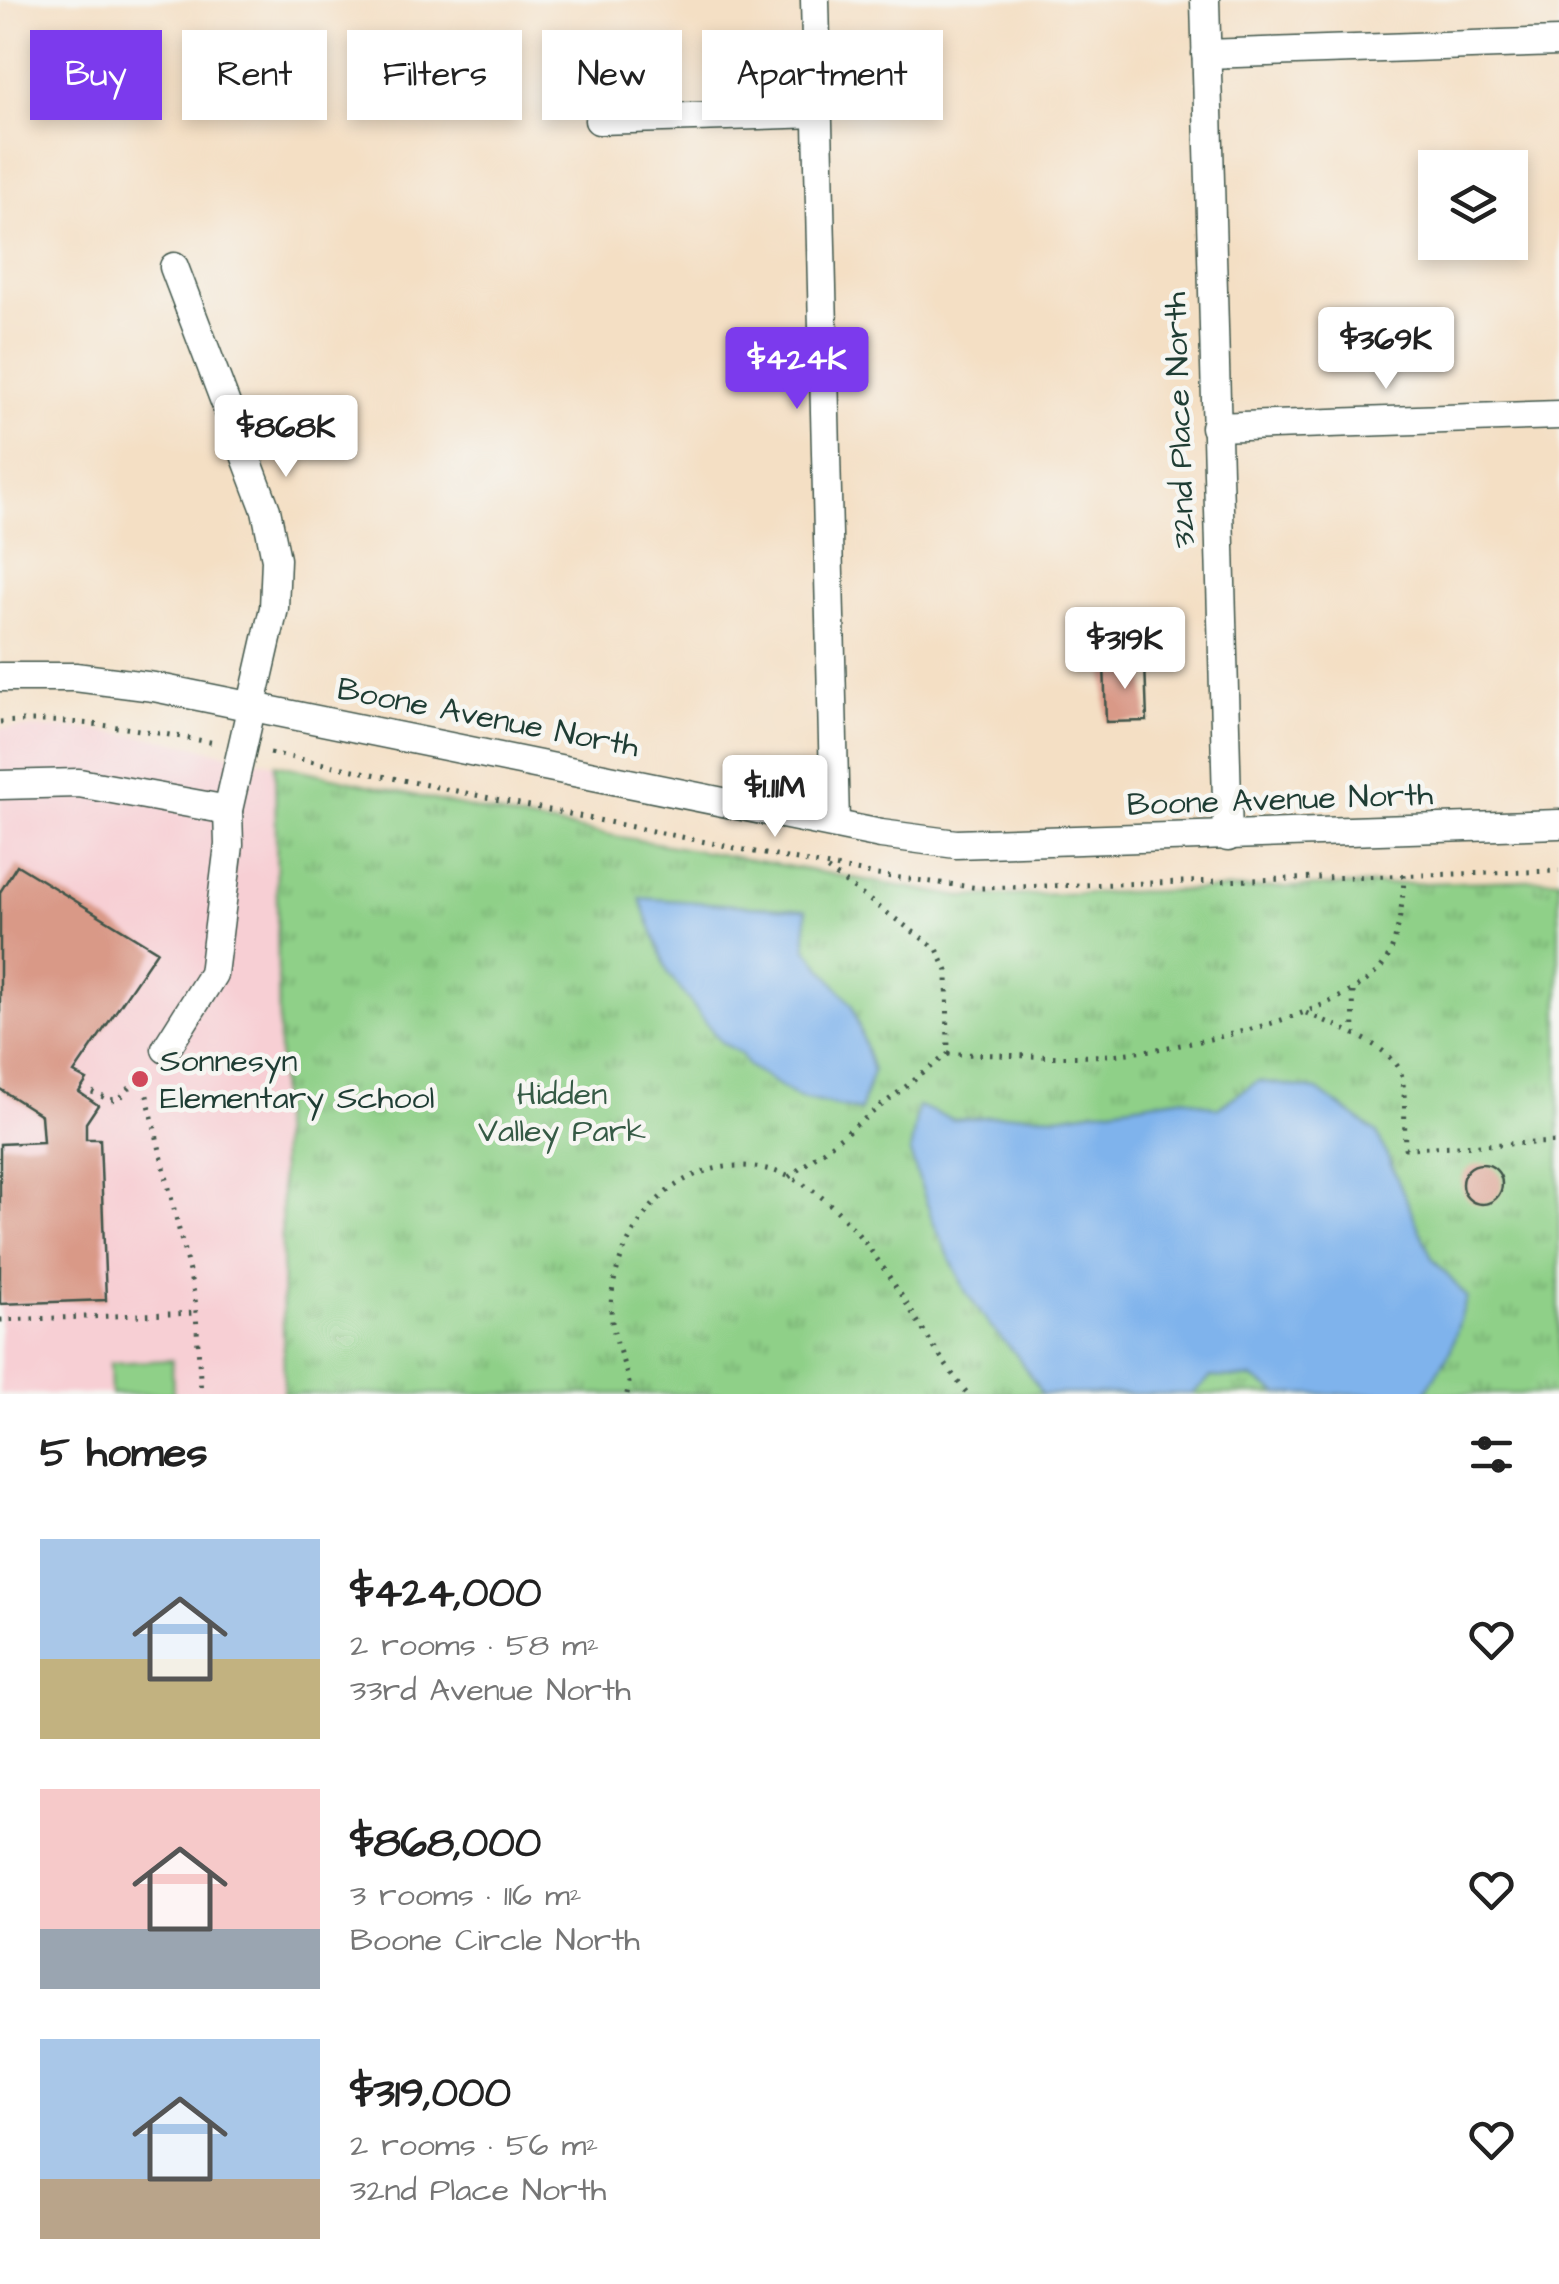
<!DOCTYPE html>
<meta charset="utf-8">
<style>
:root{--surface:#fff;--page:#f2f2f2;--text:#222;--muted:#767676;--accent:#7c3aed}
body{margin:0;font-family:"Architects Daughter",sans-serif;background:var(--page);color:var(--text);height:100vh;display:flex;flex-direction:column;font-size:38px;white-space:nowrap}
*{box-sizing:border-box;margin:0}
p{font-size:32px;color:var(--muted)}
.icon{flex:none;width:55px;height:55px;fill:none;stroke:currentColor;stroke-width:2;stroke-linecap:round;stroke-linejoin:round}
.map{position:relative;height:1394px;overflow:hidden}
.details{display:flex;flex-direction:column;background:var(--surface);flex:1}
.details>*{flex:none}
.banner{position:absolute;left:30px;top:30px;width:1000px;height:90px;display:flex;gap:20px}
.fabs{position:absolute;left:1418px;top:150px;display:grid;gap:20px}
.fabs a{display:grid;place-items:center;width:110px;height:110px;border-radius:0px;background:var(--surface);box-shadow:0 5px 15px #0003;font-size:50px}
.price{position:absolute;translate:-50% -85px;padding:0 22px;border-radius:10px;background:#fff;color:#222;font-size:32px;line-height:65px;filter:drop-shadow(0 2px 5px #0008)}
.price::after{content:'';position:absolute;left:50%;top:60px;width:30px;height:22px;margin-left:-15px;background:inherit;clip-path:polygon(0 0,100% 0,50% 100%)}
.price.active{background:var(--accent);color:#fff}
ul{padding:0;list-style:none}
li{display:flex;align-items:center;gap:30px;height:250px;padding:0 40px}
li span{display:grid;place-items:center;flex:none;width:280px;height:200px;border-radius:0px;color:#555}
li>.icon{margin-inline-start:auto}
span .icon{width:120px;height:120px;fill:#fffc;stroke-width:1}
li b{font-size:42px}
h2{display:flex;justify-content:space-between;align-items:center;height:120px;padding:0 40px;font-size:42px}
.tag{padding:0 35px;border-radius:0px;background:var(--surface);box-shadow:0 5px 15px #0003;font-size:35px;line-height:90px}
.tag.active{background:var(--accent);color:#fff}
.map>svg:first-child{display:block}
.built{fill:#f7cfd4}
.grass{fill:#8fd088;stroke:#57865e;stroke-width:2.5}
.park{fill:url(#park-tufts);stroke:#57865e;stroke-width:2.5}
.water{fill:#7fb3ec;stroke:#4f7890;stroke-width:2.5}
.building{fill:#d99987}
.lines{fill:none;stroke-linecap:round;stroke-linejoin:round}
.minor-casing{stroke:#3f554a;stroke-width:31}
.path{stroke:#3f554a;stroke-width:5;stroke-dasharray:2.5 8;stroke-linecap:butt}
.minor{stroke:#fff;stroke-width:28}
.poi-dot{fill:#d1495b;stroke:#f6f6f2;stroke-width:4}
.labels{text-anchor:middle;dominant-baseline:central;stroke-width:9;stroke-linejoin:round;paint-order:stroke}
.street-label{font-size:32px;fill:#1f3d34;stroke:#f6f6f2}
.poi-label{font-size:32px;fill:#1f3d34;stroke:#f6f6f2;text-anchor:start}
.park-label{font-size:32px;fill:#355a45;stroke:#f6f6f2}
</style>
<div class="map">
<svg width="1559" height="1394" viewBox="0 0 1559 1394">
<defs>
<pattern id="park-tufts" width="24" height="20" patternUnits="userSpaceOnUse" patternTransform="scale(2.5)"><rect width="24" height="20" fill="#8fd088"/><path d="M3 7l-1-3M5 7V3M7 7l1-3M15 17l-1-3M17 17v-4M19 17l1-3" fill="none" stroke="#74aa70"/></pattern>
</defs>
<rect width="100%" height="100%" fill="#f6f6f2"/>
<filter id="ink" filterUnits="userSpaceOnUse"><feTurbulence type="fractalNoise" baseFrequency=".01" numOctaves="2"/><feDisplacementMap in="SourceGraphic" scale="20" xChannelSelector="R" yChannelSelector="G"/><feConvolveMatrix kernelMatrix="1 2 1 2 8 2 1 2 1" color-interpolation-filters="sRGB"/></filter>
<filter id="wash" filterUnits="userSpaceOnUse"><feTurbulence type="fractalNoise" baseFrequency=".0048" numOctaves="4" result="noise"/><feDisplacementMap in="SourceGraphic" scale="40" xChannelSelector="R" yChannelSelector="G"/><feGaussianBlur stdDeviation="2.25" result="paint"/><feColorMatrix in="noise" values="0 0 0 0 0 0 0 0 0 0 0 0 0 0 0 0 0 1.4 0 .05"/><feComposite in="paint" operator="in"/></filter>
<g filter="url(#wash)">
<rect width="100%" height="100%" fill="#f4dfc4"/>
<path class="built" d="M0 728H78L157 738 275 764 284 1394H0Z"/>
<path class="grass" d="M172 1360 173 1394H111L110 1363Z"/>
<path class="park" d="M275 764 519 819 961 897 1559 879V1394H284Z"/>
<g class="water">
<path d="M640 898 806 910V948L852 1005 873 1071 860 1111 797 1097 747 1065 741 1054 720 1041 668 973Z"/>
<path d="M1258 1081 1318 1090 1377 1133 1432 1258 1467 1297 1450 1352 1424 1394H1279L1253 1378 1211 1377 1192 1394H1042L1015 1353 991 1327 966 1292 933 1222 910 1153 918 1106 954 1120 1015 1114 1058 1116 1184 1097 1217 1108Z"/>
</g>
<g id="blocks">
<g class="building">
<path d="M1145 662 1147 721 1106 722 1104 663Z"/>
<path d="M17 865 157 951 74 1073 87 1080 79 1092 98 1105 86 1123V1139H100L106 1300 0 1304V1144L43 1142 41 1115 0 1089V892Z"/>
<circle cx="1482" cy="1184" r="20"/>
</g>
</g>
</g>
<g filter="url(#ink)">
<use href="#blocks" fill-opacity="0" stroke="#3f554a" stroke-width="2.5"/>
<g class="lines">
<defs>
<g id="minor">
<path d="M815 0 835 823"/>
<path d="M1205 0 1228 837"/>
<path d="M1206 54 1559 42"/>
<path d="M599 120 818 113"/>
<path d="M1215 427 1559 415"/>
<path d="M0 677H75L154 687 881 834 956 844 1559 824"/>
<path d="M0 785 79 783 228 810 274 608 276 559 266 510 174 267"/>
<path d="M166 1049 213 974 229 845 228 810"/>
</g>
</defs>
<use href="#minor" class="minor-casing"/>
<g class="path">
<path d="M0 722C73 717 143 730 215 743"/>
<path d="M270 753 760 853 877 875 980 888 1559 871"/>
<path d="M1353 992 1354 1034"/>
<path d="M1306 1013C1333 1025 1396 1046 1402 1077 1406 1099 1404 1125 1405 1148L1559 1142"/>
<path d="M948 1054C1001 1054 1056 1059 1109 1055 1174 1050 1348 1017 1385 962 1398 944 1404 896 1404 873"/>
<path d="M142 1075 195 1297 201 1394"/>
<path d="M92 1092 110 1100 119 1099 142 1075"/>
<path d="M789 1177 948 1054 947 971 937 949 821 865"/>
<path d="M0 1320 196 1313"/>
<path d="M627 1394 629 1383C625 1366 618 1349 614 1332 603 1289 625 1236 653 1205 675 1180 707 1166 740 1166 852 1166 905 1321 968 1394"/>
<path d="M1559 1394V1393"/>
</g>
<use href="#minor" class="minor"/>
</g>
</g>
<circle class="poi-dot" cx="140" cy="1079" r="10"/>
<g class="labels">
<g class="street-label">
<text transform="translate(1180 420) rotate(-92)">32nd Place North</text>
<text transform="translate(488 718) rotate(11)">Boone Avenue North</text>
<text transform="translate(1280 800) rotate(-2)">Boone Avenue North</text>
</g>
<g class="poi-label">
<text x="160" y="1061">Sonnesyn<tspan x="160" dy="37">Elementary School</tspan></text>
</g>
<g class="park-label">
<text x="562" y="1094">Hidden<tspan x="562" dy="37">Valley Park</tspan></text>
</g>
</g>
</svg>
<div class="fabs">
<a><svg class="icon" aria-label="layers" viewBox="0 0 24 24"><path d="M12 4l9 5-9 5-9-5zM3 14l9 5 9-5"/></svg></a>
</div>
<b class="price" style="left:1386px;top:392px">$369K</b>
<b class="price active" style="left:797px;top:412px">$424K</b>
<b class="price" style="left:286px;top:480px">$868K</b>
<b class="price" style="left:1125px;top:692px">$319K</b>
<b class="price" style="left:775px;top:840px">$1.11M</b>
<div class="banner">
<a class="tag active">Buy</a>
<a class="tag">Rent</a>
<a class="tag">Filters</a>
<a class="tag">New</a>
<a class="tag">Apartment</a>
</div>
</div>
<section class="details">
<h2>5 homes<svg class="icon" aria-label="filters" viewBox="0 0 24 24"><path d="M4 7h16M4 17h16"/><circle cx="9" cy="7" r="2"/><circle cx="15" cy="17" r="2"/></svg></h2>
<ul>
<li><span style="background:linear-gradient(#a9c7e8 60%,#c2b280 0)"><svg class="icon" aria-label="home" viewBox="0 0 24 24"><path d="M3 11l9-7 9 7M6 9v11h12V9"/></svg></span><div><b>$424,000</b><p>2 rooms · 58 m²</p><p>33rd Avenue North</p></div><svg class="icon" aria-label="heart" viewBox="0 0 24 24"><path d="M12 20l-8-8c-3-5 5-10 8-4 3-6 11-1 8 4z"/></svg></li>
<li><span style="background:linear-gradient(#f6c9c9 70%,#9aa5b1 0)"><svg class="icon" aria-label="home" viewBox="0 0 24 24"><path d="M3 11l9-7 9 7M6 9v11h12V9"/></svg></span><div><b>$868,000</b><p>3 rooms · 116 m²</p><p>Boone Circle North</p></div><svg class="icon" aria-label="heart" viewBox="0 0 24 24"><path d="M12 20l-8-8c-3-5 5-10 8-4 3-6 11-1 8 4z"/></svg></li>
<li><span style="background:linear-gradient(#a9c7e8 70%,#b9a48a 0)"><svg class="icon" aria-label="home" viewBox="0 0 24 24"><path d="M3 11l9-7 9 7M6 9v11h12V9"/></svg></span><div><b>$319,000</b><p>2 rooms · 56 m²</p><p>32nd Place North</p></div><svg class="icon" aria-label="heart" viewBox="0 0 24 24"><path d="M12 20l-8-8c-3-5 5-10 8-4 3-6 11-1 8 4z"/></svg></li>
</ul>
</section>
